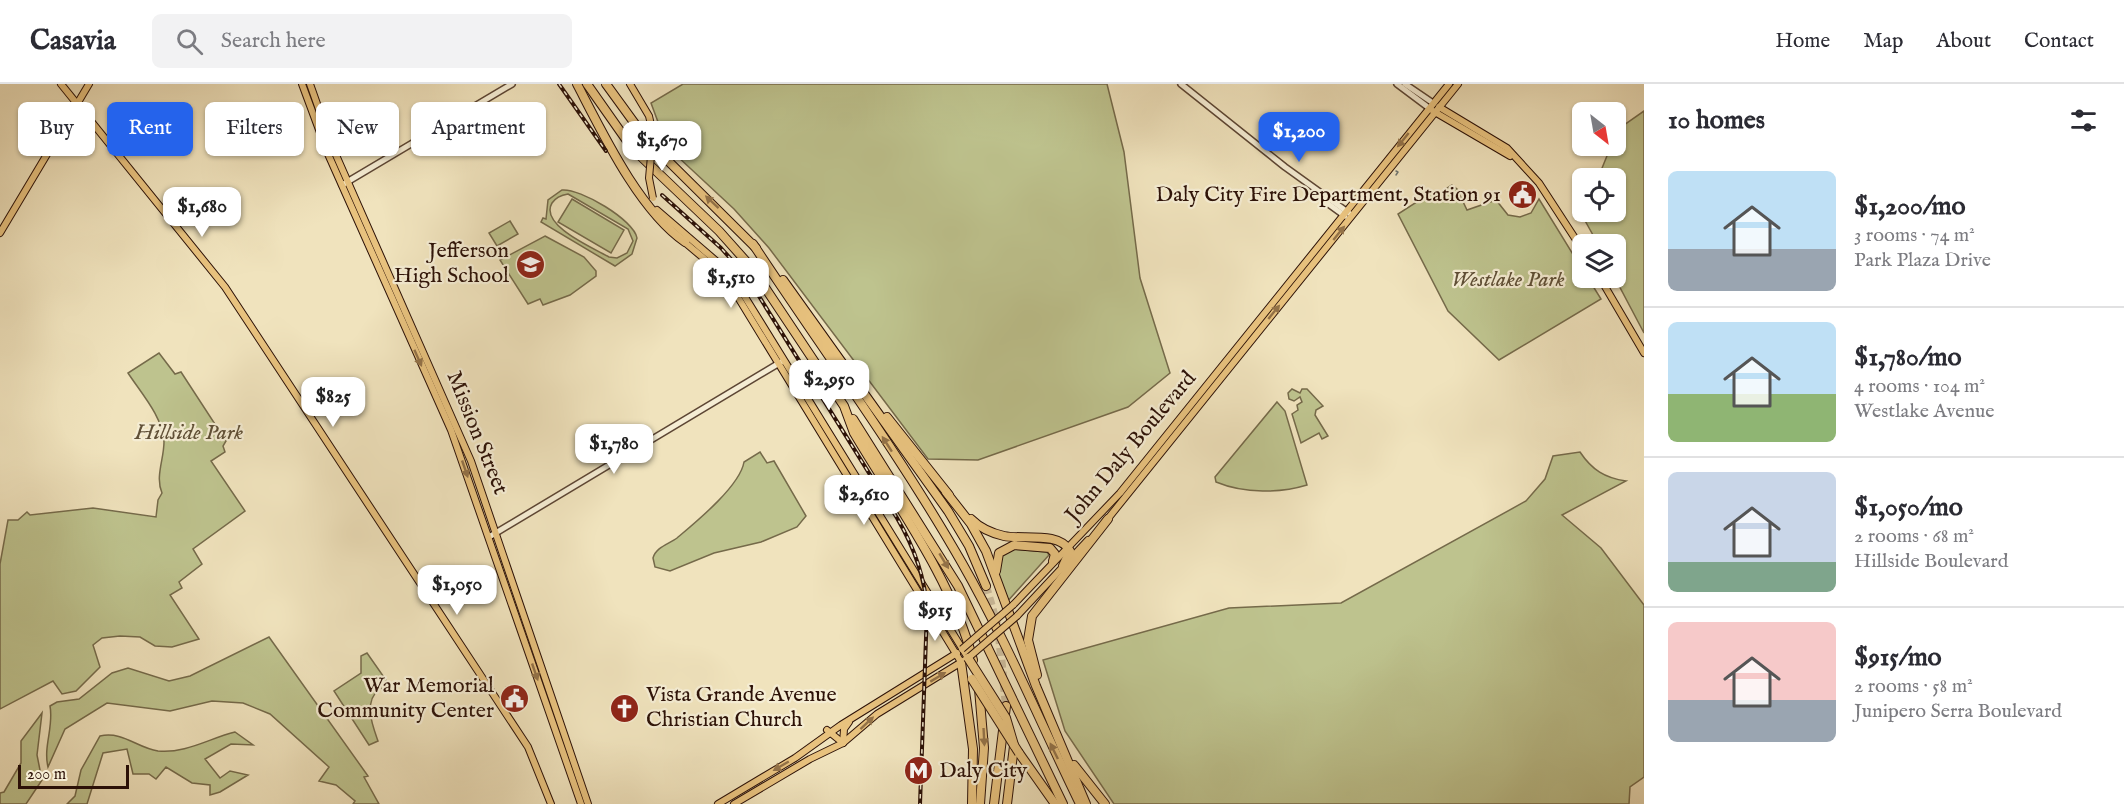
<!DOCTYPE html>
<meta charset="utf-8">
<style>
:root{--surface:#fff;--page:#f2f2f3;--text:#2b2b33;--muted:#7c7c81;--line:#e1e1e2;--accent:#2563eb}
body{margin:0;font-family:"IM FELL English",serif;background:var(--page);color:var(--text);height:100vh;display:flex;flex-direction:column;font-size:22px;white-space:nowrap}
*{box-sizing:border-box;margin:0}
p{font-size:20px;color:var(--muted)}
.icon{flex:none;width:33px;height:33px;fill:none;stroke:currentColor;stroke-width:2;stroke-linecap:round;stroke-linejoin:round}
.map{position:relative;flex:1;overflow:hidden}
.drawer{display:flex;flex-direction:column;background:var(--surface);width:480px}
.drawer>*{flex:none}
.hud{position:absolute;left:18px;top:18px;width:570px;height:54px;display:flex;gap:12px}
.needle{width:39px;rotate:149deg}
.controls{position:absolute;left:1572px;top:18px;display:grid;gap:12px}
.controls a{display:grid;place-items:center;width:54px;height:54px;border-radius:9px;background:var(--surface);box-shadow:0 2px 4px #0004;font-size:30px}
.scale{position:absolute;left:18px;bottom:15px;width:111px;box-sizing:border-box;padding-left:6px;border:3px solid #2c1107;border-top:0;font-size:16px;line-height:21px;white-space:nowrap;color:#2c1107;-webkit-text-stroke:4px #f5edd4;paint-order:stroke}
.price{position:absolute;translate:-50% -51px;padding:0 14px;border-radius:12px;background:#fff;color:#222;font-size:20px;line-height:39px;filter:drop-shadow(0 2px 3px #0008)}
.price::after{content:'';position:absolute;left:50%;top:36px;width:18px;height:14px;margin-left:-9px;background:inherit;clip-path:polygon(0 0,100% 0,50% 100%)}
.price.current{background:var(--accent);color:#fff}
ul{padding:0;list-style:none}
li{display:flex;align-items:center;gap:18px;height:150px;padding:0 24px}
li+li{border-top:2px solid var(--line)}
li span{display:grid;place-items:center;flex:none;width:168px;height:120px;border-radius:9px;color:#555}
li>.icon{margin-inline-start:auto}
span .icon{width:72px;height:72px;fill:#fffc;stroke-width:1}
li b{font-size:26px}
h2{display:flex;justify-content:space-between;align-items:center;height:72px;padding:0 24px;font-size:26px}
.pill{padding:0 21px;border-radius:9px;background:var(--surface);box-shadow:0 2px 4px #0004;font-size:21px;line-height:54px}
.pill.current{background:var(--accent);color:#fff}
header{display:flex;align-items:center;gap:36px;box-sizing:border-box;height:84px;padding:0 30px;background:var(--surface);border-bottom:2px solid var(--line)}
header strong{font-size:28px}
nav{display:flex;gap:33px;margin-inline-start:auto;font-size:21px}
.search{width:420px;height:54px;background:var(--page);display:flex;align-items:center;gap:15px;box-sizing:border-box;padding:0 21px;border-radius:9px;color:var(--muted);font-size:22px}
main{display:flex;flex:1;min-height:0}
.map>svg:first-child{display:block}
.green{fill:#bec38e;stroke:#756a4a;stroke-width:1.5;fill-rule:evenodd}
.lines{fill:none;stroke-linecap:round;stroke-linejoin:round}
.stream{stroke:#707872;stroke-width:1.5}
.highway-tunnel{stroke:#c9b999;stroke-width:8;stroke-dasharray:8 4;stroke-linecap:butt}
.minor-casing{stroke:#5d4634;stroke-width:8}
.major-casing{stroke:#2c1107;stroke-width:8}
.highway-casing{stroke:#2c1107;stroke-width:10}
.minor{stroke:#f5edd4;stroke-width:5}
.major{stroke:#e8c27e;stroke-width:6}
.highway{stroke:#e8c27e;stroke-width:8}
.rail-casing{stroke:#2c1107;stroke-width:4}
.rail{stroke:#f5edd4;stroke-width:1.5;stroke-dasharray:4.5;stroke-linecap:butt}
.major-bridge-casing{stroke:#2c1107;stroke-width:8;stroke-linecap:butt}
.highway-bridge-casing{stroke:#2c1107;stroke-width:10;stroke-linecap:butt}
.major-bridge{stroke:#e8c27e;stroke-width:6}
.highway-bridge{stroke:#e8c27e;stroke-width:8}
.oneway{fill:#937248}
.labels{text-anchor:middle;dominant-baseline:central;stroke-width:4.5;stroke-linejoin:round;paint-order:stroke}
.poi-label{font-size:22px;fill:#2c1107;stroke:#f5edd4;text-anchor:end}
.park-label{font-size:22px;font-style:italic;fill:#5f4f36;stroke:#f5edd4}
.street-label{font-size:22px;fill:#2c1107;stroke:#f5edd4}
</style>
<header>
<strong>Casavia</strong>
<div class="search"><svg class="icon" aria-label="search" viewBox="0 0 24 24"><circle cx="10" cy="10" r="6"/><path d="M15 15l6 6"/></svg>Search here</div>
<nav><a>Home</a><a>Map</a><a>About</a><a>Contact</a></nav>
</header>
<main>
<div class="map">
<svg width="1644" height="720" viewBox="0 0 1644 720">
<rect width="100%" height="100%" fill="#f0e3bd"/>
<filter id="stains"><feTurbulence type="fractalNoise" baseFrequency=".00333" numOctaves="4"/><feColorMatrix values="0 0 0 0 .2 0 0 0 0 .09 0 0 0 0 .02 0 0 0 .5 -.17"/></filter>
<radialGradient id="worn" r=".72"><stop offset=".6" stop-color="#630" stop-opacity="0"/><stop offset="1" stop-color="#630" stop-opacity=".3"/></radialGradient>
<g class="green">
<path d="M683 0H1107L1124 68 1140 194 1170 289 1128 323 978 376 928 375 769 164 734 125 663 59V55L659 54 658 38 651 19Z"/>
<path d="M1644 27V249L1615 194 1616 160H1598L1583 133 1585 128H1616V94H1598L1611 62H1616L1617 46Z"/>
<path d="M1452 101 1457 105 1467 126 1496 116 1508 131 1520 133 1531 129 1539 115 1582 185V194H1588L1601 215 1499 276 1448 227 1398 130 1432 108 1438 110Z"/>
<path d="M562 106C580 104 634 136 637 154L632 170 615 182 541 138 543 134 546 135 548 116ZM568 110 628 145 633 157 627 169 617 174 609 173C593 164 539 141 552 119 556 113 562 111 568 110Z"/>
<path d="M572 115 624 146 611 169 558 138Z"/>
<path d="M510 137 518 150 497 162 489 149Z"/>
<path d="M545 152 584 173 596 187V192L570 211 543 221 540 215 528 220 500 176Z"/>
<path d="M159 269 175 290 181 288 226 357 223 362 225 368 211 377 245 427 193 465 202 480 179 498 182 504 170 511 199 555 172 563 155 562 140 553 120 552 102 554 93 561 100 583 76 607 62 610 53 597 0 625V480L8 436H18L27 428 30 431 93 424 156 433 158 416 162 409C155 393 164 375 164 358 163 333 141 309 128 289Z"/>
<path d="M1292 305 1300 309 1302 305H1307L1323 322 1316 326 1315 331 1328 352 1322 355 1319 349 1301 359 1292 330 1298 326 1297 321 1302 318 1300 313 1294 317 1289 315 1288 309Z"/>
<path d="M1277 318 1285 327 1307 401C1281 409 1245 410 1216 398L1215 393Z"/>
<path d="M760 368 767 379 774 377 806 432 797 443 761 458 714 469 670 487 655 483 653 474C656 463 669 460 677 454 696 438 740 402 744 378Z"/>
<path d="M1580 368C1592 386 1605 394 1626 397L1562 431 1601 464 1644 521V693L1630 703 1629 720H1114L1065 647 1043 576 1229 524 1341 519 1526 417 1545 395 1553 372Z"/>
<path d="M1013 465 1047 468 1049 471 1006 519 997 487 1003 468Z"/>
<path d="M269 553 368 692 364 693 379 720H353L355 717 336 701 319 697 329 683 270 630 243 619 212 617 170 627 107 619 65 645 48 683C43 662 54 643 50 622L57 618 79 615 112 589 128 584 169 597 190 592Z"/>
<path d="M367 569 393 606 392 609 380 604C363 618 372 640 378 657L369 661 334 607 361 589V572Z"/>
<path d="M42 629 37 671 42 696 26 720H0V709L4 708 21 679V657Z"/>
<path d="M235 648 253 661 231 660 205 675 220 694 230 687 248 691 220 708 210 711V701L192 699 166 683 156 695 149 690H133L127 665 103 669 87 720H67L75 712 81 686 100 652C123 647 137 664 158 667 185 670 210 654 235 648Z"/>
</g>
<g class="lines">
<path class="stream" d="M1396 91 1398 88 1396 87"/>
<g class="highway-tunnel">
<path d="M986 502 997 540"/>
<path d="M999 552 1006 622"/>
</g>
<defs>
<g id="minor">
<path d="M1181 0 1285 83 1349 129"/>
<path d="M1397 0 1429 24"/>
<path d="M1405 0 1433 19"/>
<path d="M342 101 512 0"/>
<path d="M1320 110 1323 116 1345 132"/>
<path d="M489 453 781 278"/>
</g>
<g id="major">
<path d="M61 0 225 203 528 663 551 720"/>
<path d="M302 0 328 70 451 346 581 720"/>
<path d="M310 0 332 62 471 377 588 720"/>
<path d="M630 0 649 32 653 50"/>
<path d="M1439 23 1507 64 1539 99 1582 165"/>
<path d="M1433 27 1510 72"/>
<path d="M657 126 722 182 737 200 968 574 877 630 843 659 810 675 734 720"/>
<path d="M0 149 89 0"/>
<path d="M682 156 720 188 739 215 961 578"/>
<path d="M1600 194 1644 269"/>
<path d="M1106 437 1458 0"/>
<path d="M1013 521 1120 409 1449 0"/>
<path d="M1017 532 1088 456"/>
<path d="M827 646 843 659"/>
<path d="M843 659 844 645 849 638"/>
<path d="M718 720 795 674 841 641 957 569"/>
</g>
<g id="highway">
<path d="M577 0C603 50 639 126 685 158"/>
<path d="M587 0 632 64 719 147 752 184 844 322 854 349C896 420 952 495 973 576"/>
<path d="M606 0 646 55 756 164"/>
<path d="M753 160C823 266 899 369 962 479 1006 556 1041 640 1080 720"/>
<path d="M783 196 948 427 969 462 986 502"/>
<path d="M887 333 949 411"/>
<path d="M853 335 958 502 1063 720"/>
<path d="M946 408 971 440 986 467 1036 602 1086 720"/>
<path d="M971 435C980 444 991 449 1004 452 1023 456 1059 447 1070 467L1063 482"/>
<path d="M996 487 999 469 1014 461 1050 464 1055 470 1053 477"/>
<path d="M961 578 973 665 972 720"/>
<path d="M1037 591 1028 556 1032 532 1108 435"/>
<path d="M979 605 984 664 980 720"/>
<path d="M1019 669 1055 720"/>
<path d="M1074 681 1105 720"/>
<path d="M994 720 1006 622"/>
<path d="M1007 720 1014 662"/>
</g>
</defs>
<use href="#minor" class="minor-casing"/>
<use href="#major" class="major-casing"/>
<use href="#highway" class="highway-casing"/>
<use href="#minor" class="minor"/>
<use href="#major" class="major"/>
<use href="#highway" class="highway"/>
<defs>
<g id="rail">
<path d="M559 0 606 67"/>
<path d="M662 111 721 164 747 193 897 434C914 463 925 492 927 526L920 720"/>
</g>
</defs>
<use href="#rail" class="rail-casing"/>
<use href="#rail" class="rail"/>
<defs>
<g id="major-bridge">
<path d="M653 114 649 94 653 50"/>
<path d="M962 565 1013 521"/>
<path d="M968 574 1017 532"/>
</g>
<g id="highway-bridge">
<path d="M968 574 1006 634 1014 661"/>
<path d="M972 595 1019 669"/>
</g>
</defs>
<use href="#major-bridge" class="major-bridge-casing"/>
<use href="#highway-bridge" class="highway-bridge-casing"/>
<use href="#major-bridge" class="major-bridge"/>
<use href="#highway-bridge" class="highway-bridge"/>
</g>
<defs><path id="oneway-solid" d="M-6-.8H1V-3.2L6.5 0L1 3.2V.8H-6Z" transform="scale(1.5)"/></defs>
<g class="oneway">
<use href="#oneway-solid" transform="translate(1403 56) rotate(129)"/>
<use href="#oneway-solid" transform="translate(712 118) rotate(-137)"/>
<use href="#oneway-solid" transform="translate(1339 149) rotate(-51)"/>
<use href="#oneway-solid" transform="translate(1274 228) rotate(-51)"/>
<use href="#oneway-solid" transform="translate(418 274) rotate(66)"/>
<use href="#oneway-solid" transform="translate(887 360) rotate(-123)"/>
<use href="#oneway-solid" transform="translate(465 385) rotate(71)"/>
<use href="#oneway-solid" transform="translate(944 477) rotate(59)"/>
<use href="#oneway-solid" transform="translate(535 588) rotate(71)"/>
<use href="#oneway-solid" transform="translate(938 593) rotate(-31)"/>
<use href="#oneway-solid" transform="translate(867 639) rotate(-43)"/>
<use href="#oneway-solid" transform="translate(984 653) rotate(87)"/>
<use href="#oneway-solid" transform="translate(1054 667) rotate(-116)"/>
<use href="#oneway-solid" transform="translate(781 682) rotate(150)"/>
</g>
<defs>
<symbol id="civic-disc" viewBox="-11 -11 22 22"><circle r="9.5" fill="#8f2418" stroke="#f5edd4"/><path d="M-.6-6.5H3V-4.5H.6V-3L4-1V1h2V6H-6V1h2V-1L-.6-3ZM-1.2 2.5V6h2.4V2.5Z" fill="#fff"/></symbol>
<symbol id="school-disc" viewBox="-11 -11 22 22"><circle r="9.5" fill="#8f2418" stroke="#f5edd4"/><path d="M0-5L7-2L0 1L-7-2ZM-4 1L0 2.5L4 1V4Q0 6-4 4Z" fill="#fff"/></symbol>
<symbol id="church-disc" viewBox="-11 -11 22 22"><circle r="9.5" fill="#8f2418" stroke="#f5edd4"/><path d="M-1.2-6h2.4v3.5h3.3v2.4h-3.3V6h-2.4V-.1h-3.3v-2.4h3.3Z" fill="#fff"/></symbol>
<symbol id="metro-disc" viewBox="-11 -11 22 22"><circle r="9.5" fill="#8f2418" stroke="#f5edd4"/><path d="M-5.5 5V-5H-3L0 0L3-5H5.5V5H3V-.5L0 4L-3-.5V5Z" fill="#fff"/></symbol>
</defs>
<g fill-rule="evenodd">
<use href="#civic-disc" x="1506" y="94" width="33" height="33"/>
<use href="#school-disc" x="514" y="164" width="33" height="33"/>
<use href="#civic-disc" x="498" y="598" width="33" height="33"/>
<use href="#church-disc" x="608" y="608" width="33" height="33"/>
<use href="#metro-disc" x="902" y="670" width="33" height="33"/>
</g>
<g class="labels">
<g class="poi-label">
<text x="1501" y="111">Daly City Fire Department, Station 91</text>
<text x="509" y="167">Jefferson<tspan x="509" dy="25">High School</tspan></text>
<text x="494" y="602">War Memorial<tspan x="494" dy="25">Community Center</tspan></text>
<text x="646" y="611" text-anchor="start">Vista Grande Avenue<tspan x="646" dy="25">Christian Church</tspan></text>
<text x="939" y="687" text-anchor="start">Daly City</text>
</g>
<g class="park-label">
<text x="1508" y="196">Westlake Park</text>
<text x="189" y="349">Hillside Park</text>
</g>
<g class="street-label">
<text transform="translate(477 349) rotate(68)">Mission Street</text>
<text transform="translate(1131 363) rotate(-50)">John Daly Boulevard</text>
</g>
</g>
<rect width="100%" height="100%" filter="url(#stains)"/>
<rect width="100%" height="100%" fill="url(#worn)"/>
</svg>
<div class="controls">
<a><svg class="needle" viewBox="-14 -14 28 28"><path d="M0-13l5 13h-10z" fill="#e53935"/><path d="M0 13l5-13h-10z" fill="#7c7c81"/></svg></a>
<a><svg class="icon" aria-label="locate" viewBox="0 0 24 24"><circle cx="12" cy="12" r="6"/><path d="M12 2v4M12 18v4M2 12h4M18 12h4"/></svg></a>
<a><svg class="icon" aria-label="layers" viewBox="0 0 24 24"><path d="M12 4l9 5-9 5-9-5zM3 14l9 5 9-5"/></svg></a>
</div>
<div class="scale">200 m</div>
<b class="price current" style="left:1299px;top:79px">$1,200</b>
<b class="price" style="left:662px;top:88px">$1,670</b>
<b class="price" style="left:202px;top:154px">$1,680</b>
<b class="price" style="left:731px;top:225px">$1,510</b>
<b class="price" style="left:829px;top:327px">$2,950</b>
<b class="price" style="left:333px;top:344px">$825</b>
<b class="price" style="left:614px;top:391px">$1,780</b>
<b class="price" style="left:864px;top:442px">$2,610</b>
<b class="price" style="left:457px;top:532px">$1,050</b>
<b class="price" style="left:935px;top:558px">$915</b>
<div class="hud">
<a class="pill">Buy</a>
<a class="pill current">Rent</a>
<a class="pill">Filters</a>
<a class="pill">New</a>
<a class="pill">Apartment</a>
</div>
</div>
<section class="drawer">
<h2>10 homes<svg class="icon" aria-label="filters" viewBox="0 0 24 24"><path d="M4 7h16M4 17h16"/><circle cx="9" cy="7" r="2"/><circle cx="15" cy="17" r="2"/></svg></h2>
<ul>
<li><span style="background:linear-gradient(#bfe0f5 65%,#9aa5b1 0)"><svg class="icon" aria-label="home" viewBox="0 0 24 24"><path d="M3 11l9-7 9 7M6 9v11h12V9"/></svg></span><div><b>$1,200/mo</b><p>3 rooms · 74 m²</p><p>Park Plaza Drive</p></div></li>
<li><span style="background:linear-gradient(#bfe0f5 60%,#8fb573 0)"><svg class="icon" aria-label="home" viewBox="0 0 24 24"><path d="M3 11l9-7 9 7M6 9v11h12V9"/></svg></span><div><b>$1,780/mo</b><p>4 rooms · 104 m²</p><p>Westlake Avenue</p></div></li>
<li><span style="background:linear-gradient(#c9d6e8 75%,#7fa58c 0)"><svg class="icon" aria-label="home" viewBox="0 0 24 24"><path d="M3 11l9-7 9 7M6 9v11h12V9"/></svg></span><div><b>$1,050/mo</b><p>2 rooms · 68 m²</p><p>Hillside Boulevard</p></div></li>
<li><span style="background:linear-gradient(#f6c9c9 65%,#9aa5b1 0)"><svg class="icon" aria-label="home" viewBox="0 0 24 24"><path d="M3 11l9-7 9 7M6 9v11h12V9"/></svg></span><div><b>$915/mo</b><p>2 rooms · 58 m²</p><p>Junipero Serra Boulevard</p></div></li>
</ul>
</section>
</main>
